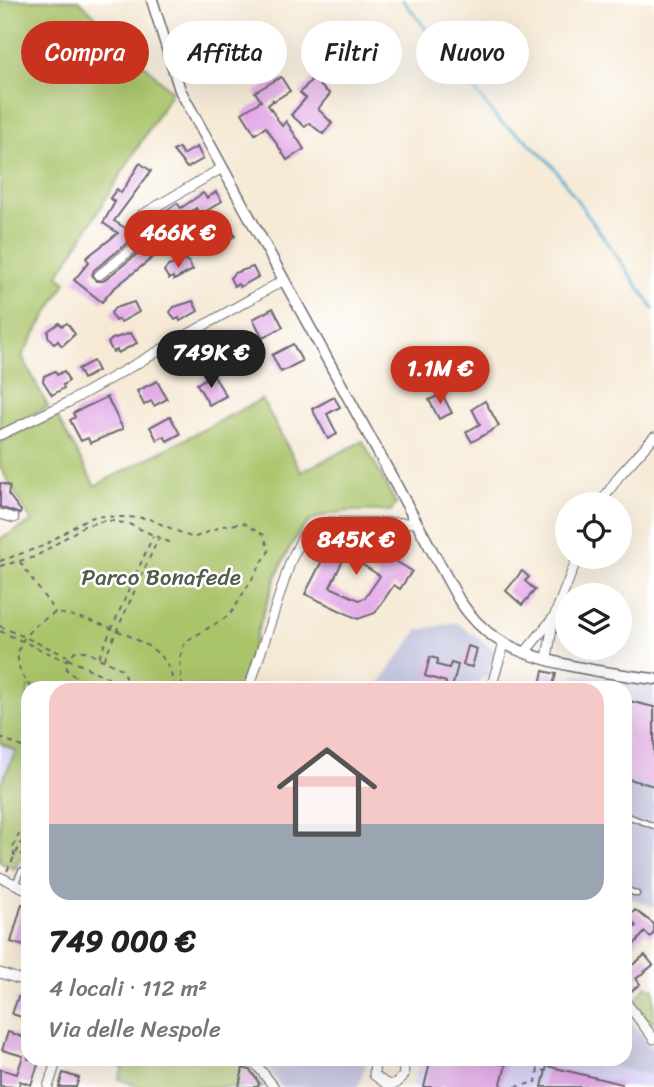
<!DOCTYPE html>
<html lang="it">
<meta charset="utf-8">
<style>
:root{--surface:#fff;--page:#f2f2f2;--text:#222;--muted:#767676;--line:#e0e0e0;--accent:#c8321e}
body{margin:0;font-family:Sriracha,sans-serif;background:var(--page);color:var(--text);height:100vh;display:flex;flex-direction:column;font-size:26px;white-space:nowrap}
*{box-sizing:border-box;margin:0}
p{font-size:23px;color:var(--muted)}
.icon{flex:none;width:38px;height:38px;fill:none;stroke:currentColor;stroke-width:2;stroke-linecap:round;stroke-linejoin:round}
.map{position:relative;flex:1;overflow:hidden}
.drawer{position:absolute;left:21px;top:681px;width:611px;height:385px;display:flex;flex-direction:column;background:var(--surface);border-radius:21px;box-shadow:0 7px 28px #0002}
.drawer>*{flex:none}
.guide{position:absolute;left:21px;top:21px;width:612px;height:63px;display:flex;gap:14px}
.fabs{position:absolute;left:555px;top:492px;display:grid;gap:14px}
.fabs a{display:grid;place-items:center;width:77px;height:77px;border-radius:50%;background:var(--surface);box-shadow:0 7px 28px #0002;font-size:35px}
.price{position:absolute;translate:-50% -60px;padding:0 16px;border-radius:24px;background:var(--accent);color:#fff;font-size:23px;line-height:46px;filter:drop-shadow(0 2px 4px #0008)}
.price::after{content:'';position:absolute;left:50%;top:42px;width:21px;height:16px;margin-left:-10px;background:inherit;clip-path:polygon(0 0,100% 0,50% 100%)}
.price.selected{background:#222;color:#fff}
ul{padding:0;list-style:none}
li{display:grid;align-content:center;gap:14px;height:371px;padding:0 28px}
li+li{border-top:2px solid var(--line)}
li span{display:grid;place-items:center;height:217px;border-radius:21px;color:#555}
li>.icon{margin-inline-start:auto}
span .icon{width:126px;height:126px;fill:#fffc;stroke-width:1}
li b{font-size:30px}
.pill{padding:0 24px;border-radius:32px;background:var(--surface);box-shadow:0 7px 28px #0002;font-size:24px;line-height:63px}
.pill.selected{background:var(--accent);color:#fff}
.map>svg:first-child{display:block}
.built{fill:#dbd6f7}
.industrial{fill:#c1c2dd}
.green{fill:#aac46b;stroke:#667353;stroke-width:2}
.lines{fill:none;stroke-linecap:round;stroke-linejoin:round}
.stream{stroke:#4baaca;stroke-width:2.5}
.building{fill:#e3aae7;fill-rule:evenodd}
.service-casing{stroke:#6c6871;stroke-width:7}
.minor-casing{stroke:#6c6871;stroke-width:11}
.tertiary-casing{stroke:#6c6871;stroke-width:13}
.path{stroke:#6c6871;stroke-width:2;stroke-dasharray:5 5;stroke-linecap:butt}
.service{stroke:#fff;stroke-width:4.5}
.minor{stroke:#fff;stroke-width:9}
.tertiary{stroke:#fff;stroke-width:10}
.labels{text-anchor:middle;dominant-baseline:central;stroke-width:5;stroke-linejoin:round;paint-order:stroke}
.park-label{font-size:23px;fill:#525b4c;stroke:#fff}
</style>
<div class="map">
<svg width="654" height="1087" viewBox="0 0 654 1087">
<rect width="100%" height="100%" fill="#fff"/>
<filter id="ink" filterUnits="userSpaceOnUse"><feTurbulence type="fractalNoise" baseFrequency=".0143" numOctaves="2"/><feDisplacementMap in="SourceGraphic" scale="14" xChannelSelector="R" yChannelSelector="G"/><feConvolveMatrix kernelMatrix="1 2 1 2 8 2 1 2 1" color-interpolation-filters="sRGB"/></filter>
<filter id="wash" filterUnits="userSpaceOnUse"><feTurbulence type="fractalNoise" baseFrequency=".00686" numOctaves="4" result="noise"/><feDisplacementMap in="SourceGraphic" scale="28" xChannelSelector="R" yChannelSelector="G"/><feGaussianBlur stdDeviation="1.57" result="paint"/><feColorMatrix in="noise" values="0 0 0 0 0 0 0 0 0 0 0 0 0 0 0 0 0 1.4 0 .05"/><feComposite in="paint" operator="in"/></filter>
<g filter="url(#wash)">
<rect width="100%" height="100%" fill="#f6ead6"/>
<g class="built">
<path d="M0 743 16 751 0 786Z"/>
<path d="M419 1059H578L654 1076V1087H412Z"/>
</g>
<g class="industrial">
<path d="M456 622 495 650 488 675 467 688H376L418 630Z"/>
<path d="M574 673 654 685V907L625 896V688H570Z"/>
<path d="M625 1014 654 1051V1076L580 1059H625Z"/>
<path d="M259 1059H368L358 1087H282Z"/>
</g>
<g class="green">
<path d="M0 0H79L172 92 58 276 66 282 22 356 48 407 0 430Z"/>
<path d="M262 399 301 472 363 441 396 504 391 511C366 511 339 509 316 518 281 532 253 651 240 688H28V856L20 859 15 869 0 862V786L16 751 0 743V539L32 522 0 467V442L56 415 95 486Z"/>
<path d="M646 986 654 989V1021L651 1023 634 1002Z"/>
<path d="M98 1059H242L264 1087H140L119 1079 123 1067Z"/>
</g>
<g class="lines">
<path class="stream" d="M403 0 499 121 524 138 553 166 654 309"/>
</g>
<g id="blocks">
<g class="building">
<path d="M270 37 284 49 276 58 259 49Z"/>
<path d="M240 45 249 58 233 70 223 57Z"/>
<path d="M281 77 290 91 274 101 272 99 273 101 268 105 282 126 286 121 304 149 287 160 266 127 255 134 242 113 261 101 255 92Z"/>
<path d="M312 79 330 94 318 109 332 123 323 134 309 123 305 127 291 115 306 98 300 93Z"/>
<path d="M197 147 203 159 187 168 173 151 179 148 183 155Z"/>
<path d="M140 163 151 171 114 221 127 229 134 238 94 270 92 275 96 281H103L146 247 148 250 160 240 145 221 159 216 177 203 181 208 203 193 207 198 216 192 222 201 200 215 196 208 167 230 175 240 113 289 102 302 74 280 89 262 86 258 118 233 103 223 115 202 110 198 117 189 121 193Z"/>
<path d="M230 226 235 236 217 246 215 243 211 245 206 236 211 232Z"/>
<path d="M187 260 193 270 174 280 173 277 169 279 164 271 168 266Z"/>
<path d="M253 267 258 277 240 287 238 284 234 286 230 278 234 273Z"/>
<path d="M193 301 198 311 180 321 179 318 175 320 170 312 174 307Z"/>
<path d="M134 302 139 312 121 322 119 319 115 321 111 313 115 308Z"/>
<path d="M273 308 283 327 263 338 253 319Z"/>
<path d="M59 323 62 326 67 323 75 334 62 346 58 341 54 344 48 336V331Z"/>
<path d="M131 333 137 343 118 353 117 350 113 352 108 343 112 339Z"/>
<path d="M208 337 214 347 200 354 203 359 188 367 180 353Z"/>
<path d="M293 344 302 361 281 372 272 355Z"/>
<path d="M93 361 98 371 83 379 78 369Z"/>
<path d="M55 371 57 375 64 371 69 381 63 385 64 388 52 395 43 381 44 376Z"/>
<path d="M213 374 226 396 209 405 197 384Z"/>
<path d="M157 381 167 399 154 406 151 401 144 405 137 391Z"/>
<path d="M442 394 452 413 439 419 429 400Z"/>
<path d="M107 397 123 429 90 443 88 438 81 441 70 420 75 417 73 413Z"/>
<path d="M334 397 340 407 327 414 337 434 328 439 312 409Z"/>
<path d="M485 401 499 426 472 442 466 432 480 424 472 409Z"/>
<path d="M170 416 180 434 167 441 164 436 157 440 150 427Z"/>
<path d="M0 483 10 486 8 494 21 511 20 514 0 507Z"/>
<path d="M350 534 412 571 400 589 394 585 375 613 358 619 305 594 332 541ZM346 554 380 576 365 598 359 600 330 587Z"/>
<path d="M522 571 529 577 525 581 535 590 522 605 506 591Z"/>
<path d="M468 646 477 649 472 667 463 665Z"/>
<path d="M430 657 438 659 437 665 449 668 451 663 458 665 452 688H445L446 682 425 676Z"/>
<path d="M543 671 556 674 552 688H539Z"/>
<path d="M625 700 654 707V786L625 778Z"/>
<path d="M22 904 28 906V947L11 942Z"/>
<path d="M635 910 654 924V933L650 937 645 932 632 947 625 939 636 926 628 918Z"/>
<path d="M645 955 653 965 636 979 640 984 630 992 625 984V971Z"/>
<path d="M18 997 28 1001V1019L12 1014Z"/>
<path d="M8 1032 28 1039V1059H40L31 1085 20 1081 19 1087 0 1086V1069L17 1074 23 1056 2 1050Z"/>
<path d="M431 1059H483L506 1065 500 1087H424Z"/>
<path d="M547 1066 622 1084V1087H542Z"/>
<path d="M243 1068 250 1070 259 1083 258 1087H239Z"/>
<path d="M63 1073 79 1078 76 1087H59Z"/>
</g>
</g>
</g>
<g filter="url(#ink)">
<use href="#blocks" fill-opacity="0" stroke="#6c6871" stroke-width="2"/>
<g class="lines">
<defs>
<g id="service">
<path d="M625 815 654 826"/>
<path d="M15 884 21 871 28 870"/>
<path d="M625 889 637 894"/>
</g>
<g id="minor">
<path d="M99 275 141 242 144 234 136 222 140 216 222 168"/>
<path d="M0 435 67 403 284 280"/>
<path d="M600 504 619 476 654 437"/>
<path d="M0 514 14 518"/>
<path d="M526 651 553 618"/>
<path d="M547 658 554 617 578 556"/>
<path d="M249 688 291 560 303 536 313 528 330 522 415 523"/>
<path d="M491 688 504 643"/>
<path d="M0 877 28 890"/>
<path d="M0 973 28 982"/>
<path d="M625 1001 654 1039"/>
<path d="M252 1059 274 1087"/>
<path d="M375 1059 374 1075 388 1085 397 1083 404 1075 403 1059"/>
<path d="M48 1087 57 1059"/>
</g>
<path id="tertiary" d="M152 0 180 90 459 600C469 615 481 629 497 639 536 664 608 673 654 679"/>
</defs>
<use href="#service" class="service-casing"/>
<use href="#minor" class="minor-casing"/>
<use href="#tertiary" class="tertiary-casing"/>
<g class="path">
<path d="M0 561 43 546 83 521 96 516 147 518 193 538 223 526 244 523 264 535 269 551 230 615 185 642 180 657 182 688"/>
<path d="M20 562 55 612"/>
<path d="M0 566 35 557 84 526 107 520 129 524 173 544"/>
<path d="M0 626 67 656"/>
<path d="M0 631 66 661"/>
<path d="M99 657 153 536"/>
<path d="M68 659 130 688"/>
<path d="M104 659 158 539"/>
<path d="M31 688C3 655 24 629 55 613 82 615 143 637 162 657 169 666 173 677 174 688"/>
<path d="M92 688 67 671 66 661 75 651H85L123 670 126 681 124 688"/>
<path d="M0 737 28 750"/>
<path d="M28 815 13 847 14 855 24 854 28 845"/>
<path d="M7 871 28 830"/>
<path d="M501 1086 505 1087"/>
<path d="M515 1087 536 1082 538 1069 546 1071"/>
</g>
<use href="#service" class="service"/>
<use href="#minor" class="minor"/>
<use href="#tertiary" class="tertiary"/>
</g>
</g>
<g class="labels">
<g class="park-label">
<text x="161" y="577">Parco Bonafede</text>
</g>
</g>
</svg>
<div class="fabs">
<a><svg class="icon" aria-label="locate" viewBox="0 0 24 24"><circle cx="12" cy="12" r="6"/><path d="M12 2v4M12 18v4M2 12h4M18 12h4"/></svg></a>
<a><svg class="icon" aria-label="layers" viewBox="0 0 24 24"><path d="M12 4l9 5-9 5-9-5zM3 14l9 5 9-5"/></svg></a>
</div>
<b class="price" style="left:178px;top:270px">466K €</b>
<b class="price selected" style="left:211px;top:390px">749K €</b>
<b class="price" style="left:440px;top:406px">1.1M €</b>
<b class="price" style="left:356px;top:577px">845K €</b>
<div class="guide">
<a class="pill selected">Compra</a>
<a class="pill">Affitta</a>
<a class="pill">Filtri</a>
<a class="pill">Nuovo</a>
</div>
<section class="drawer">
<ul>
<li><span style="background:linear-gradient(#f6c9c9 65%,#9aa5b1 0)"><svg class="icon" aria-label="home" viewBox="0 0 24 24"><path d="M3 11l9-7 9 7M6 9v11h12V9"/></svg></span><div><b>749 000 €</b><p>4 locali · 112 m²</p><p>Via delle Nespole</p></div></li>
</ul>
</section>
</div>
